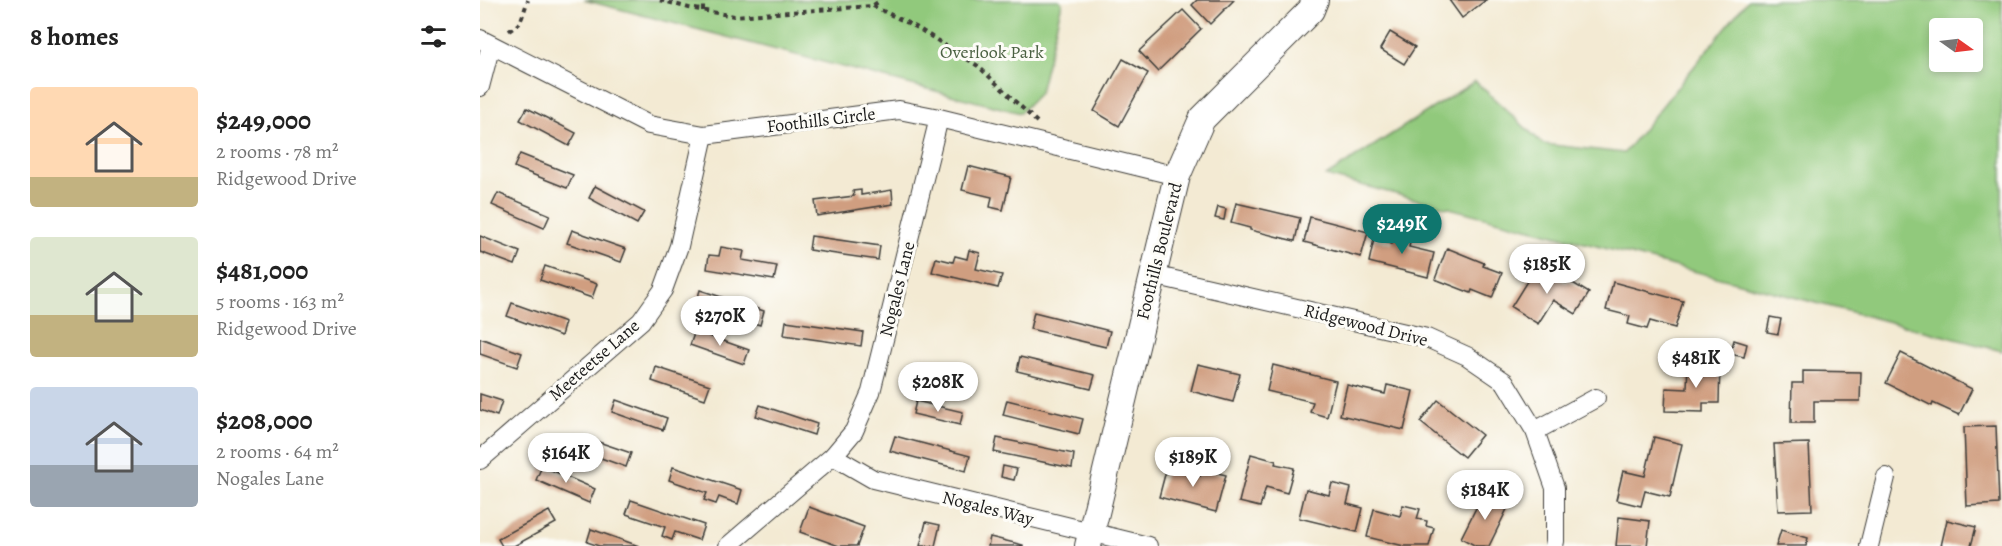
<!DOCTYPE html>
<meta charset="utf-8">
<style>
:root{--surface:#fff;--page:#f6f6f6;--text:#222;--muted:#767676;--accent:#0f766e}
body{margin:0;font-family:Alegreya,serif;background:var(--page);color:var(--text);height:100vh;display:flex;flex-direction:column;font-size:22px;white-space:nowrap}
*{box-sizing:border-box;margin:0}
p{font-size:20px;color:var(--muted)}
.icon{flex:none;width:33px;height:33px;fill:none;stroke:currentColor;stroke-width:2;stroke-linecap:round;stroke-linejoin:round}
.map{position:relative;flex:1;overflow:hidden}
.details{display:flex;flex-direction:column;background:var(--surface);width:480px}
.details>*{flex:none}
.needle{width:39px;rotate:104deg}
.tools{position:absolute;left:1449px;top:18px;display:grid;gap:12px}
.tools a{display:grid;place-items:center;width:54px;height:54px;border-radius:6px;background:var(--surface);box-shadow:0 3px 9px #0003;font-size:30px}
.price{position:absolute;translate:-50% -51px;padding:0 14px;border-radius:21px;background:#fff;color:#222;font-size:20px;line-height:39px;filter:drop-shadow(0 2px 3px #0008)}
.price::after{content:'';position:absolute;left:50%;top:36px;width:18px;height:14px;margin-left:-9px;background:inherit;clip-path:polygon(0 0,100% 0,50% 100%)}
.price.selected{background:var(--accent);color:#fff}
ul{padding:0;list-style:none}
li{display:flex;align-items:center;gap:18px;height:150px;padding:0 30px}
li span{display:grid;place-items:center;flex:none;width:168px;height:120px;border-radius:6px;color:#555}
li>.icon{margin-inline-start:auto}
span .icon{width:72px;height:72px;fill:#fffc;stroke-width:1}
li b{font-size:26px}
h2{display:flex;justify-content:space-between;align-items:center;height:72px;padding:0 30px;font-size:26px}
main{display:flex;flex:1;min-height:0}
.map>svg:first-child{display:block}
.green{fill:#91c97c;stroke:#56724c;stroke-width:1.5;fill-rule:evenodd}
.building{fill:#d09e80}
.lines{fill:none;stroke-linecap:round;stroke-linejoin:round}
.street-casing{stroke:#3c3b37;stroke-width:20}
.secondary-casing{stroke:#3c3b37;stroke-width:28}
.path{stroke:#3c3b37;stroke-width:4;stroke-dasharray:4.5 4.5;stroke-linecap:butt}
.street{stroke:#fff;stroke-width:18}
.secondary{stroke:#fff;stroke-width:26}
.labels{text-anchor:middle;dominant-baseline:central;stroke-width:6;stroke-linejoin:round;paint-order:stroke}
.park-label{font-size:18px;fill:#4b6142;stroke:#fdfcf7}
.street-label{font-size:18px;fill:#1c1c1c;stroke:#fdfcf7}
</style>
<main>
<section class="details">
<h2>8 homes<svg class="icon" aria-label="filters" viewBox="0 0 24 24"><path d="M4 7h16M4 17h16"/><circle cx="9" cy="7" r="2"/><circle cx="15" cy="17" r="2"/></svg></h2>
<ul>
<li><span style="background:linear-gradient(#ffd9b3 75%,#c2b280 0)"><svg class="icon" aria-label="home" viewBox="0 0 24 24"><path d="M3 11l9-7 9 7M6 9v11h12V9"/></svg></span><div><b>$249,000</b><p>2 rooms · 78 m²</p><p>Ridgewood Drive</p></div></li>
<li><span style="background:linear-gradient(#dfe7d0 65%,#c2b280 0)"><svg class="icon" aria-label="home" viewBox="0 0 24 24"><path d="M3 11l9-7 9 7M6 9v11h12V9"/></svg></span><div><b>$481,000</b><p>5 rooms · 163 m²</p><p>Ridgewood Drive</p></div></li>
<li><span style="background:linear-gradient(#c9d6e8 65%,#9aa5b1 0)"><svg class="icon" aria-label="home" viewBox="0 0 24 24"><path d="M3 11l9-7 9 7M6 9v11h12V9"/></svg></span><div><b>$208,000</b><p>2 rooms · 64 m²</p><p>Nogales Lane</p></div></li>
</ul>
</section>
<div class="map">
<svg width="1522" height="546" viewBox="0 0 1522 546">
<rect width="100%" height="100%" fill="#fdfcf7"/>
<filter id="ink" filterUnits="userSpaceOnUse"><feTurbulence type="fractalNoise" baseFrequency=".0167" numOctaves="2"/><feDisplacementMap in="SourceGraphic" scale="12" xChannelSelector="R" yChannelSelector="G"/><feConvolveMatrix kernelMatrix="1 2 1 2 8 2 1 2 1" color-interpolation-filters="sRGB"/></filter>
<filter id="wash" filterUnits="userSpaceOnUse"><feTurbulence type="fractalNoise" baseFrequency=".008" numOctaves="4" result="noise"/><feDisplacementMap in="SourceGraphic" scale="24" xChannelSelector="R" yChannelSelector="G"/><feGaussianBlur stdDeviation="1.35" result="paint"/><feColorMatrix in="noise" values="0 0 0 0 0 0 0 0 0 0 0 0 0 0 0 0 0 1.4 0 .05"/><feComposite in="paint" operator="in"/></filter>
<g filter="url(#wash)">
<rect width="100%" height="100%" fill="#f3ead3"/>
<g class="green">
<path d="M104 0H579L582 3 560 92 540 113Z"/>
<path d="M1268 0H1522V351L846 176 995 81 1063 144 1144 153ZM1460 28H1492V62H1460Z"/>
</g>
<g id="blocks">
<g class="building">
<path d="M717 0H754L730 24 712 5Z"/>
<path d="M969 0H1006L982 18Z"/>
<path d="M703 10 721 29 678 71 659 51Z"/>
<path d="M910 32 935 47 924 64 900 49Z"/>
<path d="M643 59 668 73 639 126 614 111Z"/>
<path d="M47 108 96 133 89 146 40 120Z"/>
<path d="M40 154 93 175 87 188 34 167Z"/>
<path d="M488 166 531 177 523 210 510 207 512 197 482 190Z"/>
<path d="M115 186 164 212 157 224 109 198Z"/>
<path d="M381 190V195L412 190 413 204 337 216 335 201 374 196 373 191Z"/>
<path d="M18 193 70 215 64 228 12 205Z"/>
<path d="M756 203 820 218 815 241 770 230V228L751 223Z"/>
<path d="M738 207 746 209 744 220 735 218Z"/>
<path d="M830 217 888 232 881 257 824 242Z"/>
<path d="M92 230 146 249 141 262 87 243Z"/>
<path d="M915 230 932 234 929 247 954 253 948 277 889 262 894 239 912 244Z"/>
<path d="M0 236 40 252 35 265 0 252Z"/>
<path d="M331 236 400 246 398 260 329 250Z"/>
<path d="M241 247 264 251 262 260 297 266 294 280 227 269 229 255 239 256Z"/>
<path d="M967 248 1004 263 1003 266 1022 273 1012 298 992 290 991 293 955 279Z"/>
<path d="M489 250 500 253 496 269 522 275 518 288 452 272 456 258 473 262 475 256 487 259Z"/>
<path d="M1057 265 1086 283 1088 280 1109 293 1096 314 1073 300 1058 324 1031 307Z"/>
<path d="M65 266 117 284 112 298 60 280Z"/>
<path d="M1133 282 1203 301 1195 328 1170 321 1167 329 1148 324 1150 316 1126 310Z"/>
<path d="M220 290 284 311 280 325 216 304Z"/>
<path d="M32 303 85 322 81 336 27 316Z"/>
<path d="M554 312 630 331 626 347 550 329Z"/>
<path d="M1290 317 1301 319 1298 334 1287 332Z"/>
<path d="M306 321 383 332 381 346 304 335Z"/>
<path d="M215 331 269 350 264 364 210 345Z"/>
<path d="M0 338 42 353 37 367 0 354Z"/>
<path d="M1254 340 1267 344 1264 357 1250 354Z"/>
<path d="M1421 353 1492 389 1479 415 1453 403 1452 406 1406 383Z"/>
<path d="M540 357 615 375 611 389 537 371Z"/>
<path d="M1208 362 1240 363 1239 403H1223V412L1185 411 1186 388 1207 389Z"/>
<path d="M718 364 760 374 753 402 711 391Z"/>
<path d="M793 365 856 381 847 417 830 412 833 402 787 391Z"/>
<path d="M176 367 230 385 225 399 172 381Z"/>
<path d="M1323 371 1381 372 1380 401H1334V423H1311L1312 383H1323Z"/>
<path d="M867 385 905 394 907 385 933 391 924 430 860 415Z"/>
<path d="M0 394 22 401 17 416 0 410Z"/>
<path d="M136 400 187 418 183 430 132 412Z"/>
<path d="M527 400 603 419 599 434 523 415Z"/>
<path d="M958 400 1002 435 984 457 940 422Z"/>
<path d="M436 401 483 412 480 425 433 414Z"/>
<path d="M280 405 337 424 334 435 276 416Z"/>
<path d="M1516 426 1519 504 1487 506 1484 427Z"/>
<path d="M98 435 151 453 146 467 93 448Z"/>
<path d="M415 436 490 456 486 471 410 451Z"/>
<path d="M1174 437 1202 444 1190 497 1165 491 1161 506 1136 500 1143 471 1165 476Z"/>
<path d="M517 438 594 454 592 468 514 452Z"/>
<path d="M1329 443 1332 510 1298 511 1294 444Z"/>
<path d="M771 454 796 461 795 464 814 468 807 493 786 487 780 507 759 502Z"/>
<path d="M62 466 115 489 109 503 56 480Z"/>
<path d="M523 466 537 469 534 480 521 477Z"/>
<path d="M193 467 262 490 258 504 239 497 236 504 224 500 227 493 189 480Z"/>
<path d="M687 467 720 476 722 469 746 475 736 512 679 497Z"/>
<path d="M852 483 871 488 867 504 883 508 877 532 819 518 826 489 849 495Z"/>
<path d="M1004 492 1029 505 1009 546H996L981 538Z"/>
<path d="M151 500 224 525 219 540 195 532 192 540 182 536 185 527 146 514Z"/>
<path d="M923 505 940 509 937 519 947 521 946 526 954 528 949 546H924L887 537 894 509 920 516Z"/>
<path d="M329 507 384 527 377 546H359L320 532Z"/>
<path d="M69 511 76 523 34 546H22L18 539Z"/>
<path d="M1139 517 1170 521 1167 546H1136Z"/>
<path d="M1467 520 1496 527 1491 546H1461Z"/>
<path d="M446 522 460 525 455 546H440Z"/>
<path d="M111 529 159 546H119L107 542Z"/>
<path d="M1301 530 1328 538 1326 546H1296Z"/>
<path d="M510 537 543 545V546H508Z"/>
</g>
</g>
</g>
<g filter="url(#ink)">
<use href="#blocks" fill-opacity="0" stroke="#3c3b37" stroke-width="1.5"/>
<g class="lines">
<defs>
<g id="street">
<path d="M0 39 169 125 224 135 419 110 459 118 697 176"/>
<path d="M0 87 11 45"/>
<path d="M673 275 947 338 987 356 1025 382 1055 431 1075 488V541L1074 546"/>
<path d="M1055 431 1116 398"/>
<path d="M353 456 393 479 668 546"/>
<path d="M0 460 161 321 183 290 199 246 224 135"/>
<path d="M248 546 353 456 374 431 391 392 459 118"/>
<path d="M1389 546 1406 477"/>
</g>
<path id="secondary" d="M608 546 697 176 722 119 831 10 835 0"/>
</defs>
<use href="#street" class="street-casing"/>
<use href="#secondary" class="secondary-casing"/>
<g class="path">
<path d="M180 0 209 8 254 16 392 6 401 0"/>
<path d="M393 6 436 27 498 66 557 122"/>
<path d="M223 11V0"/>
<path d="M29 31 40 23 48 0"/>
</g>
<use href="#street" class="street"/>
<use href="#secondary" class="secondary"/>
</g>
</g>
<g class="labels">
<g class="park-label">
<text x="512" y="52">Overlook Park</text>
</g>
<g class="street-label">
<text transform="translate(341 120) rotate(-7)">Foothills Circle</text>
<text transform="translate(679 251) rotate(-76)">Foothills Boulevard</text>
<text transform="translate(417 289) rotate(-76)">Nogales Lane</text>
<text transform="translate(886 325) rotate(14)">Ridgewood Drive</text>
<text transform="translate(114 360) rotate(-41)">Meeteetse Lane</text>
<text transform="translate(508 508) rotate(14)">Nogales Way</text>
</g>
</g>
</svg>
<div class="tools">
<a><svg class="needle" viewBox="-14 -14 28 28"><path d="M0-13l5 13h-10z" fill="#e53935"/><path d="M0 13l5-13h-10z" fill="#767676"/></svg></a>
</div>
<b class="price selected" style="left:922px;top:255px">$249K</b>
<b class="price" style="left:1067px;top:295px">$185K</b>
<b class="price" style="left:240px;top:347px">$270K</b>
<b class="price" style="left:1216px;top:389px">$481K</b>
<b class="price" style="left:458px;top:413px">$208K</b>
<b class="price" style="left:86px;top:484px">$164K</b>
<b class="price" style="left:713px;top:488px">$189K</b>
<b class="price" style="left:1005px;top:521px">$184K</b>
</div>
</main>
